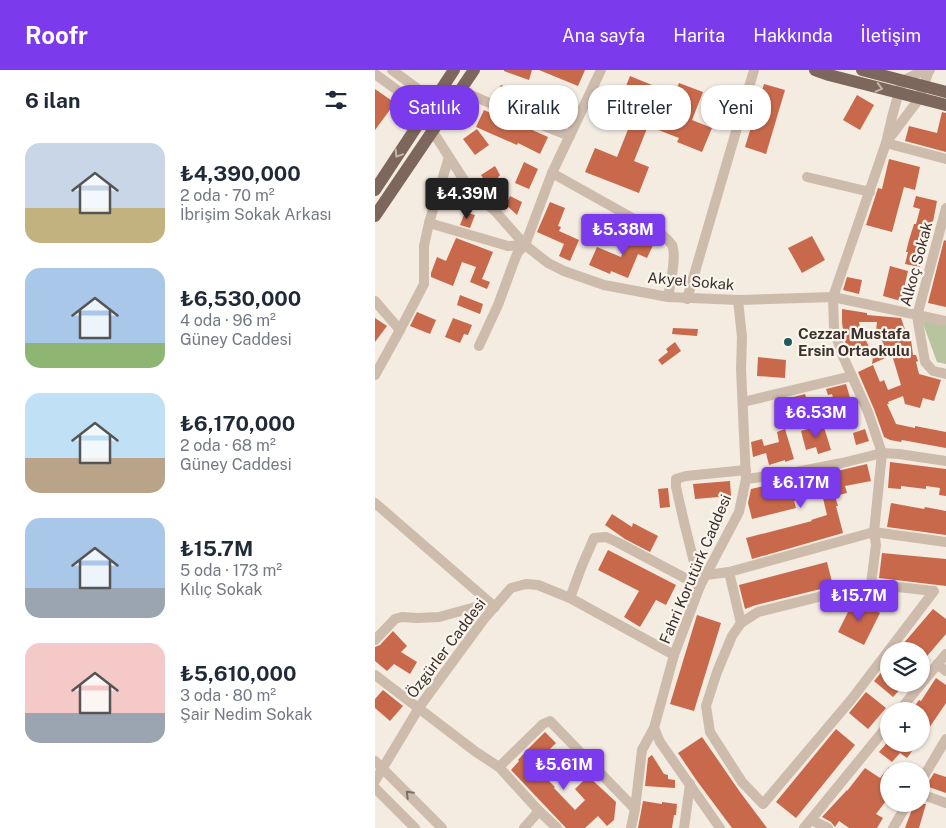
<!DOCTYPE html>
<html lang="tr">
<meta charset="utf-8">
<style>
:root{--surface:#fff;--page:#f2f2f3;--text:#1f2937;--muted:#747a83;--accent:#7c3aed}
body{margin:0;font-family:"Public Sans",sans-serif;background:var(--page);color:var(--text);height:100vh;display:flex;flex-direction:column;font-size:19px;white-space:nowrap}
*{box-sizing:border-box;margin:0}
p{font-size:16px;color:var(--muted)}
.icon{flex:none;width:28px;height:28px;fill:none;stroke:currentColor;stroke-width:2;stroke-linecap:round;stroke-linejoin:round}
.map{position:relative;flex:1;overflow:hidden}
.drawer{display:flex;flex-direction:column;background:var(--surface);width:375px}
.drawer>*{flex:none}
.banner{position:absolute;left:15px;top:15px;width:475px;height:45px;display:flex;gap:10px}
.buttons{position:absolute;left:505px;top:572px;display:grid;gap:10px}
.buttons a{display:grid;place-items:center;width:50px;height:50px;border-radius:50%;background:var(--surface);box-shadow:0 1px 4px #0004;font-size:25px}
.price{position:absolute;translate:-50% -42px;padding:0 11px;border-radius:5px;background:var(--accent);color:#fff;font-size:16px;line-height:32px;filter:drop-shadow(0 1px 2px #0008)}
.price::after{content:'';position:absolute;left:50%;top:30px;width:15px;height:11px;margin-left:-8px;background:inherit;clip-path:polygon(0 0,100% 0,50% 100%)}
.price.selected{background:#222;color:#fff}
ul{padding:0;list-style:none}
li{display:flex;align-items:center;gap:15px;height:125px;padding:0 25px}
li span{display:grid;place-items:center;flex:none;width:140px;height:100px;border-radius:15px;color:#555}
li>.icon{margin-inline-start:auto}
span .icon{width:60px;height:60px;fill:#fffc;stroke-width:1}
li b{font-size:21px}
h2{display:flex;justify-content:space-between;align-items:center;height:60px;padding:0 25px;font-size:21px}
.tag{padding:0 18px;border-radius:20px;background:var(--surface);box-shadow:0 1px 4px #0004;font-size:18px;line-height:45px}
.tag.selected{background:var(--accent);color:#fff}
header{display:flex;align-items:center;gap:30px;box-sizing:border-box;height:70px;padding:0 25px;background:var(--accent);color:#fff}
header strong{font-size:24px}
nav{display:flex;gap:28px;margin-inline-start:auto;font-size:18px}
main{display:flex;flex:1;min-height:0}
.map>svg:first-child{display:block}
.green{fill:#b8c4a0}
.building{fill:#c8694b}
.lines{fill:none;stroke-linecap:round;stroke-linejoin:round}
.minor{stroke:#cdbbac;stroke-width:10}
.major{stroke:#7d675c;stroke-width:12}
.oneway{stroke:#c2b5ac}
.oneway2{stroke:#7d6f65}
.poi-dot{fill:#1f5a5e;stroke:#fbf5ee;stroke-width:2}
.labels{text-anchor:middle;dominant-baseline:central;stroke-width:4.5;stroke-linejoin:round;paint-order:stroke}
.street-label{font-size:15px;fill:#3b302b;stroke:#fbf5ee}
.poi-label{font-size:15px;font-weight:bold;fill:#3b302b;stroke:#fbf5ee;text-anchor:start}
</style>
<header>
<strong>Roofr</strong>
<nav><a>Ana sayfa</a><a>Harita</a><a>Hakkında</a><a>İletişim</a></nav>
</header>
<main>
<section class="drawer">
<h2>6 ilan<svg class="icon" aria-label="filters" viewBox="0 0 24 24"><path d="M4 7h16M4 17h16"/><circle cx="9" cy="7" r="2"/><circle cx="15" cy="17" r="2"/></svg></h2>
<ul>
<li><span style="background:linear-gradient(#c9d6e8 65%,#c2b280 0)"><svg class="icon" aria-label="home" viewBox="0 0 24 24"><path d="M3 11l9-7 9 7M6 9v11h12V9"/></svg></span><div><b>₺4,390,000</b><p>2 oda · 70 m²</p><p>İbrişim Sokak Arkası</p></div></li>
<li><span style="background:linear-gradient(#a9c7e8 75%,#8fb573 0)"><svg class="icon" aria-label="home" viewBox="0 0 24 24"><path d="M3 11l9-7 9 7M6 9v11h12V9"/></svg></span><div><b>₺6,530,000</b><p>4 oda · 96 m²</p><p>Güney Caddesi</p></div></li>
<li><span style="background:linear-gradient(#bfe0f5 65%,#b9a48a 0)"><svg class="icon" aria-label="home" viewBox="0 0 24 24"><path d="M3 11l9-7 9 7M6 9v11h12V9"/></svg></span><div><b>₺6,170,000</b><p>2 oda · 68 m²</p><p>Güney Caddesi</p></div></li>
<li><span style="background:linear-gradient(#a9c7e8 70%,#9aa5b1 0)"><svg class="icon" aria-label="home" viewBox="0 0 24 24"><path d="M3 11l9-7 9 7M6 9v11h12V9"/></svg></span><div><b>₺15.7M</b><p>5 oda · 173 m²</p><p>Kılıç Sokak</p></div></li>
<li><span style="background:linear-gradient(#f6c9c9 70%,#9aa5b1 0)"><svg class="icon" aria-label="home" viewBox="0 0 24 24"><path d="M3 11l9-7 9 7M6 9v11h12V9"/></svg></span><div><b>₺5,610,000</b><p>3 oda · 80 m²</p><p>Şair Nedim Sokak</p></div></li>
</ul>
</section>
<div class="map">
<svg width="571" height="758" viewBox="0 0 571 758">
<rect width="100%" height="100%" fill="#f4ebe1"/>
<path class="green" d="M547 251 571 255V294L562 292Z"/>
<g class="building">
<path d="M129 0H157L154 10 129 1Z"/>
<path d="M164 0H210L203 16Z"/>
<path d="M255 6 299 24 304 13 328 22 317 50 337 58 327 82 302 72 304 68 273 56 259 91 274 97 264 123 210 102 220 78 242 87 256 52 239 46Z"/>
<path d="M389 14 410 20 391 84 370 77Z"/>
<path d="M126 15 153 26 148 38 121 27Z"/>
<path d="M171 17 189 24 186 33 168 26Z"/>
<path d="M0 19 20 33 0 60Z"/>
<path d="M482 25 499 35 485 60 468 50Z"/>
<path d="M109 40 130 50V48L173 67 165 84 143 73 142 75 101 57Z"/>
<path d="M567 42 571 43V82L530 71 534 56 562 63Z"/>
<path d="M102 59 114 75 100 85 88 69Z"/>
<path d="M514 89 545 97 540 120 529 117 517 162 491 155 503 118 507 119Z"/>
<path d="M149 92 163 99 154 119 140 113Z"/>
<path d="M120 96 125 105 115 118 106 105Z"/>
<path d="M135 126 147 132 142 145 131 135Z"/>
<path d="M541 126 562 131 557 157H555L545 197 530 194 533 182H531L534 170 539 154H541L545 139 538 137Z"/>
<path d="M175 132 190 138 183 156 186 157 184 161 204 170 195 191 184 186 189 174 162 162Z"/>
<path d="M90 142 100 145 95 158 85 155Z"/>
<path d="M257 161 280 171 272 188 263 184 253 208 236 201 235 204 214 195 222 177 246 187Z"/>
<path d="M437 166 450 190 427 203 413 178Z"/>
<path d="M81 168 118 182 107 209 115 212 112 219 95 212 101 197 87 192 78 216 56 207V203L62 187 71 191Z"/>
<path d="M569 170 571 171V237L553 233Z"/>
<path d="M515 196 533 201 526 231 508 226Z"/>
<path d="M472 207 487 210 484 224 468 220Z"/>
<path d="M85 225 108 234 105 244 82 235Z"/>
<path d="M467 239 492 243V245L526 248 534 271 536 270 538 285H541L543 291 541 292 544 304 566 310 559 331 548 328 545 338 530 334 528 326 513 332 514 334H512L521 354 540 358V356L571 362V378L527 370 526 372 515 370 509 367 499 339 483 302 498 295 505 312 509 310 513 320 526 315 517 285 497 294 499 281 509 276 504 261H501L502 252H484L487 267 489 266 494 277 475 286 469 268 467 252Z"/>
<path d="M42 242 61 250 55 264 35 256Z"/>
<path d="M0 248 12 256 0 272Z"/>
<path d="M78 248 97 255 93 265 89 264 85 273 70 267Z"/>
<path d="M298 258 323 259 322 266 297 264Z"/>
<path d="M300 272 306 281 287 295 283 290 293 282 291 279Z"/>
<path d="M383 287 411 290 410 308 382 306Z"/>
<path d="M471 314 480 345 453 353 450 343 461 340 457 324 453 325 451 319Z"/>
<path d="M430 324 437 344 423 348 420 335 417 336 415 328Z"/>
<path d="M448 354 456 380 443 384 441 377 431 380 426 361Z"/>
<path d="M410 359 419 389 410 392V390L394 395 391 383 378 387 376 372 387 369 389 376 404 372 402 362Z"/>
<path d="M490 359 494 371 481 375 478 363Z"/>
<path d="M515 392 571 399V426L564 425 565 418 551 416V419L526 416V419L513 418Z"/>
<path d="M492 394 496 411 470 416 472 423 460 426 463 436H461L468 463 377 489 371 468 437 451 436 450 452 445 447 424 419 431 421 438 377 449 373 433 376 419 389 416V417L415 411V412Z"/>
<path d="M355 411 356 426 320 429 318 414Z"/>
<path d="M293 418 295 437 285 438 283 419Z"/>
<path d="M516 433 549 439 550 437 571 441V465L512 457Z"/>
<path d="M237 444 257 457 258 453 283 466 275 482 250 469 230 455Z"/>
<path d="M233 480 301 515 291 535 281 530 265 557 249 547 264 521 223 500Z"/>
<path d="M507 483 571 489V516L504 508Z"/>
<path d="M452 492 458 516 381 535 370 539 364 515Z"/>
<path d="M479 530 505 543 489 575 463 562Z"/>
<path d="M558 539 571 549V564L546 593V581H522Z"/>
<path d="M322 545 346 553 319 641 295 634Z"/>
<path d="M18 561 32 576 26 582 42 592 35 604 19 594 12 601 0 591V577L5 575Z"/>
<path d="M514 593V614H530L518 627 499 611Z"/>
<path d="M561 608 571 615V633L546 670V641H536L544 630 546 631Z"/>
<path d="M8 620 28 636 15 651 0 638V629Z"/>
<path d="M491 622 511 638 493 659 474 643Z"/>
<path d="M461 659 480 675 421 748 401 732Z"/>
<path d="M170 662 181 673 161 693 164 695 161 698 180 717 179 718 200 740 210 730 200 719 213 706 241 732 239 750 232 756 223 746 210 758H191L136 700 144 691 143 690 153 679Z"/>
<path d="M327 667 365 722 392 758H357L322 711 303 683Z"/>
<path d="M511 674H542L532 688 525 683 517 692 504 682Z"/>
<path d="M277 685 289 704 293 705V709L300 710V718L270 716 273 688Z"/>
<path d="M514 697V727L501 744 508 748 502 758H474L464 751 460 757 456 752 447 747 472 720V721L490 698 505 708Z"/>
<path d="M559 703 571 707V723L551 716Z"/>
<path d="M268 731 287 734V732L302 734 301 745H299L297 758H263Z"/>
<path d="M539 734H551L544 758H530Z"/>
</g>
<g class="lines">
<g class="minor">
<path d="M17 0 58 30"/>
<path d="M0 4 51 41"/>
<path d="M85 20 146 47 195 66"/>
<path d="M58 62 94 118 120 141 150 175 173 193 189 201 229 215 293 227 363 230 458 227 571 251"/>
<path d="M513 70 544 29 553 3 555 0"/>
<path d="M511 73 571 89"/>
<path d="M177 103 286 164C290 167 294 171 297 175 302 185 295 216 293 227"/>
<path d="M432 107 495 122"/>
<path d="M571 138 542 246 550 292 558 301 571 304"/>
<path d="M54 153 133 176 150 175"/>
<path d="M312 229 379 0"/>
<path d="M0 231 25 260"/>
<path d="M104 276 123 235 140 189 143 182 150 175 177 103 226 0"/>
<path d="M0 305 25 260 49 214V176L54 153 74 87"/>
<path d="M368 332 477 306"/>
<path d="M371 409 416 403 467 393 507 383 524 384 571 391"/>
<path d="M0 433 120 537"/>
<path d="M354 502 366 553"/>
<path d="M331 505 354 502 499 462 571 472"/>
<path d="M496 514 559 521 476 630 388 734 367 712 335 662 331 636 342 602 357 566 366 553 383 542Z"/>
<path d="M496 514 501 475 499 462 507 383 493 342 467 284 459 259 458 227 511 73 517 47 527 11 550 0"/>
<path d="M325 516 309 452 301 417V409L311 406 371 400"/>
<path d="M195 528 206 498 219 468 231 467 242 472 325 516"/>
<path d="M0 570 20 549 27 547 42 548 64 547 115 533"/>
<path d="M562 594 571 601"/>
<path d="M0 605 101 682 124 697 164 741 182 758"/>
<path d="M524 641 571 584"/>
<path d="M0 691 67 758"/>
<path d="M124 697 168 654 175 651 260 739"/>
<path d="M0 711 45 636 109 549 136 518 151 514 163 515 195 528 299 585"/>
<path d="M546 711 571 669"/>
<path d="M0 718 40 758"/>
<path d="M546 724 571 733"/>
<path d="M436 750 453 758"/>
<path d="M149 758 164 741"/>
<path d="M256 758 260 739 267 680 279 658"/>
<path d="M309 758 315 714"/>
<path d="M345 758 285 672 279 658 299 585 325 516 364 442 371 409 366 299 367 267 363 230"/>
<path d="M429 758 514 654"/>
<path d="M518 758 532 734"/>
</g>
<g class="major">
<path d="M440 0 454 5 571 35"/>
<path d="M487 0 571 22"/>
<path d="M0 120 79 0"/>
<path d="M0 146 99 0"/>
</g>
</g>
<defs><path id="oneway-chevron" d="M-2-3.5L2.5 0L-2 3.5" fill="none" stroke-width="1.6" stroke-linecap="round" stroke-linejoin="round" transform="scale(1.25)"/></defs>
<g class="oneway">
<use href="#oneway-chevron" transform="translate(504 18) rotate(15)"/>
<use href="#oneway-chevron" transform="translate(23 84) rotate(123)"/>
</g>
<use class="oneway2" href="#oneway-chevron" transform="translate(34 724) rotate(-135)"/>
<circle class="poi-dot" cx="413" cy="272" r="5"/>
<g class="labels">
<g class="street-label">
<text transform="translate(541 194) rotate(-75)">Alkoç Sokak</text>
<text transform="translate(316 211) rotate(5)">Akyel Sokak</text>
<text transform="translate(320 499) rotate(-67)">Fahri Korutürk Caddesi</text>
<text transform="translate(71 578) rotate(-53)">Özgürler Caddesi</text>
</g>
<g class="poi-label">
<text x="423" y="263">Cezzar Mustafa<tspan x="423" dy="17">Ersin Ortaokulu</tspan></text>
</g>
</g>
</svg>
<div class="buttons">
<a><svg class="icon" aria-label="layers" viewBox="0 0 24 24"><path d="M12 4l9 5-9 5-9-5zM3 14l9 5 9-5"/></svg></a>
<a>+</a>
<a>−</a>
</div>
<b class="price selected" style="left:92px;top:150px">₺4.39M</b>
<b class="price" style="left:248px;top:186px">₺5.38M</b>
<b class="price" style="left:441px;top:369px">₺6.53M</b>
<b class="price" style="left:426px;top:439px">₺6.17M</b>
<b class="price" style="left:484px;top:552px">₺15.7M</b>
<b class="price" style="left:189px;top:721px">₺5.61M</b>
<div class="banner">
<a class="tag selected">Satılık</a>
<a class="tag">Kiralık</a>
<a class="tag">Filtreler</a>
<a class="tag">Yeni</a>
</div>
</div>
</main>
